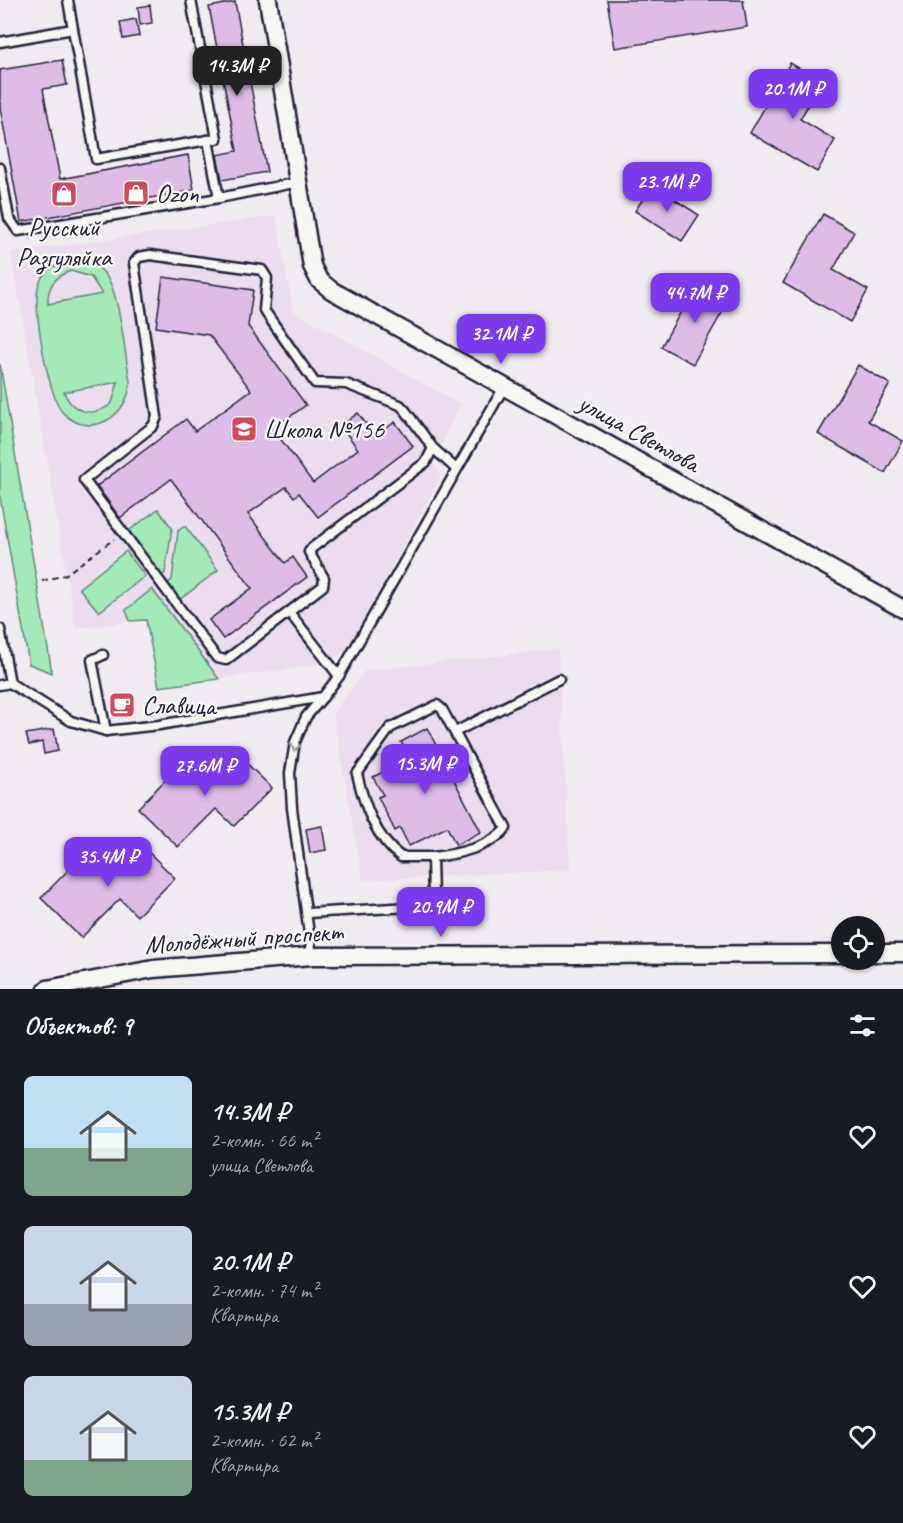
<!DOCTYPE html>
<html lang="ru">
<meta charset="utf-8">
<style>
:root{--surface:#171b24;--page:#20242c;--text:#f1f3f6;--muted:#9ea1a6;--accent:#7c3aed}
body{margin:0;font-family:Caveat,sans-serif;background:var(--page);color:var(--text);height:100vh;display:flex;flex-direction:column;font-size:22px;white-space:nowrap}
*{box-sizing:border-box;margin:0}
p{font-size:20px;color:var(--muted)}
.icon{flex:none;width:33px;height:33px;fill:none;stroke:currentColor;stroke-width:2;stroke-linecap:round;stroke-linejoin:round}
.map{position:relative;height:989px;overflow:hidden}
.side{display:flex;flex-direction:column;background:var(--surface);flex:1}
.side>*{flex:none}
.controls{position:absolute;left:831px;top:916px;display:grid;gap:12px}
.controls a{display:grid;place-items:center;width:54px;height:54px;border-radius:50%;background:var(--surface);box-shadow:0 2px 4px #0004;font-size:30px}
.price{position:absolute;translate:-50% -51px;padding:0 14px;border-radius:12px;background:var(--accent);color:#fff;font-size:20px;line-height:39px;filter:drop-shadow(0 2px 3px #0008)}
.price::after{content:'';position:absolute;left:50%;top:36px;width:18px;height:14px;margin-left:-9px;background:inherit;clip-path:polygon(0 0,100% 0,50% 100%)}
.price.current{background:#222;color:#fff}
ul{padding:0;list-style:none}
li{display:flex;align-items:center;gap:18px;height:150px;padding:0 24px}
li span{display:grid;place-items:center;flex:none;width:168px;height:120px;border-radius:9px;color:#555}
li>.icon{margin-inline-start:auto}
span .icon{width:72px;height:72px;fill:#fffc;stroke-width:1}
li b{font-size:26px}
h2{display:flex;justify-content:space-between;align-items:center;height:72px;padding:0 24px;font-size:26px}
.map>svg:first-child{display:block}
.built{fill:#ebdcee}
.green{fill:#a2eab8;stroke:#62867a;stroke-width:1.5;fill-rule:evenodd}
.building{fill:#ddbce8;stroke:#22223b;stroke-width:1.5}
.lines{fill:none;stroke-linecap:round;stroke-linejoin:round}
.service-casing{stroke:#22223b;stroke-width:13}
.minor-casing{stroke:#22223b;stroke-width:21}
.path{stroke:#22223b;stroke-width:2;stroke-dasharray:6 4.5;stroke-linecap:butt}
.service{stroke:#f6f6f2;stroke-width:8}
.minor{stroke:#f6f6f2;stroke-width:16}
.oneway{stroke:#9797a0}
.labels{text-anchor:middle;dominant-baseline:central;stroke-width:5;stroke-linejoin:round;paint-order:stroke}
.poi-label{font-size:26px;fill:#22223b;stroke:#f6f6f2;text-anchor:start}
.street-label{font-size:26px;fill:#22223b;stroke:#f6f6f2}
</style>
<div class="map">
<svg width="903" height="989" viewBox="0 0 903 989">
<rect width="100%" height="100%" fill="#f1eaf0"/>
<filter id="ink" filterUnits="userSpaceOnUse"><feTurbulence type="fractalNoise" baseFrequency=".0167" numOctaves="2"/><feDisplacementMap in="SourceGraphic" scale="12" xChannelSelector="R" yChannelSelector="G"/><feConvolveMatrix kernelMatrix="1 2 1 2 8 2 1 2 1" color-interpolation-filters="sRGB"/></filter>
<g filter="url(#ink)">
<g class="built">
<path d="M276 216 293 311 460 404 432 464 441 475 346 652 316 665 159 687 146 620 76 628 11 253Z"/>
<path d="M558 649 570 870 363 880 333 713 365 671Z"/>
</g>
<g class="green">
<path d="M70 260C84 260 98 263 106 276 120 294 125 356 130 381 130 415 91 441 63 413 49 399 31 303 39 284 44 270 56 264 70 260ZM71 271 91 277 102 294 48 304C47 287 55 276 71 271ZM118 382 112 403C95 418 73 414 64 392Z"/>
<path d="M0 364 52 673 29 664 0 497Z"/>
<path d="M158 509 172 528 165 573 160 578 126 533Z"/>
<path d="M185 526 218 570 178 601 165 585 172 580 178 531Z"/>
<path d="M126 551 145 576 99 612 79 588Z"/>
<path d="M152 589 219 679 159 687 146 620 130 621 126 610Z"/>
</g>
<g class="building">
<path d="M607 0H743L747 27 615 48Z"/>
<path d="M235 2 267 172 222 180 217 155 237 151 209 7Z"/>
<path d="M150 5 152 23 140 25 138 7Z"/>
<path d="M136 19 139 36 123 39 120 22Z"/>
<path d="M62 60 67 85 43 89 60 179 188 155 194 190 21 222 0 107V70Z"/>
<path d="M790 63 822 82 800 119 835 140 817 172 750 133Z"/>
<path d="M652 185 699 215 682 241 635 211Z"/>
<path d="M823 214 854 232 833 270 868 290 850 322 783 283Z"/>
<path d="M163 277 253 290 248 326 306 405 273 429 313 483 358 449 341 426 358 413 375 436 395 422 413 446 318 517 299 493 294 497 286 487 248 514 285 563 293 557 307 577 223 639 209 620 252 588 171 479 120 518 97 486 186 419 195 431 251 390 209 335 156 327Z"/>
<path d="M696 285 728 302 693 364 661 347Z"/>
<path d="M858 365 890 384 868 421 903 441 885 473 818 434Z"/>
<path d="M427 728 481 832 456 845 447 827 409 846 400 828 395 831 378 797 383 795 373 777 410 758 401 742Z"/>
<path d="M54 729 58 751 44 754 42 742 29 745 26 734Z"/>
<path d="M231 748 272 788 234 826 216 809 178 847 138 808 178 767 195 784Z"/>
<path d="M322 826 326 850 310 853 306 829Z"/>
<path d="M134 838 175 878 137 916 120 899 81 938 41 898 81 857 99 875Z"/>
</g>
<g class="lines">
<defs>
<g id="service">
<path d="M68 0 73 29"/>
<path d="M191 0 217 139 208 140"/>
<path d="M0 42 73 29 96 159 208 140 219 198"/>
<path d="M0 168 9 218 18 231 219 198 299 182"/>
<path d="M433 448 426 462 312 548 309 552 324 578 323 586 226 660 217 658 84 480 153 426 157 417 134 263 139 257 150 255 262 270 267 278 264 310 315 383 346 384 400 405 405 410 433 448 456 469"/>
<path d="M289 612 339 676"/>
<path d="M0 629 10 683 0 685"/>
<path d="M103 655 92 660 106 731"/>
<path d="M10 683 71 721 106 731 159 725 323 697 339 676 504 387"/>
<path d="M455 732 559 679"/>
<path d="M308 913 427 906 433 898 432 857C454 855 492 847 506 828L442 709 437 705 390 728 357 774C364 804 375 838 401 857H432"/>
<path d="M312 956 292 808 290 773 295 742 306 717 323 697"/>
</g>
<g id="minor">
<path d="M268 0 312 266 319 280 331 290 903 609"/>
<path d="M874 953H903"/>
<path d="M47 989 153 969 312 956 842 954"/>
</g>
</defs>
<use href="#service" class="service-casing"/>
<use href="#minor" class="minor-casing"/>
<path class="path" d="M42 581 65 575 114 539"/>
<use href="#service" class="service"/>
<use href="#minor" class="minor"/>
</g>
<defs><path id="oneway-chevron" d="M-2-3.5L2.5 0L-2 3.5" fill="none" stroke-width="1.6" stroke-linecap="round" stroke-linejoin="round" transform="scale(1.5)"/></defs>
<use class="oneway" href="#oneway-chevron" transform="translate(295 747) rotate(103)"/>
</g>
<defs>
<symbol id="shop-square" viewBox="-11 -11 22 22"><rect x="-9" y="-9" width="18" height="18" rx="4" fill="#d1495b" stroke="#f6f6f2"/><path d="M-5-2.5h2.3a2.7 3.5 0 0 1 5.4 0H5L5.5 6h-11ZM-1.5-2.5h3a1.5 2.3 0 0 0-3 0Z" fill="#fff"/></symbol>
<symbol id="school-square" viewBox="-11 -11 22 22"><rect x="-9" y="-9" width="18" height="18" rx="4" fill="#d1495b" stroke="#f6f6f2"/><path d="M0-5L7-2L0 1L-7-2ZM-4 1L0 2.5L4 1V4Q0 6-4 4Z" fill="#fff"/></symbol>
<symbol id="cafe-square" viewBox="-11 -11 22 22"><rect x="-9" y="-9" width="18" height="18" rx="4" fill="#d1495b" stroke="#f6f6f2"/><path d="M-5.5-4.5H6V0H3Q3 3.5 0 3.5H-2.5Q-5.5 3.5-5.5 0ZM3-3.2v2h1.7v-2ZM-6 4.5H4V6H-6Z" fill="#fff"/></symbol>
</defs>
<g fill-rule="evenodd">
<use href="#shop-square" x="121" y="178" width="30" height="30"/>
<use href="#shop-square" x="49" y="179" width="30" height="30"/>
<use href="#school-square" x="229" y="414" width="30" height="30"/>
<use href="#cafe-square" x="107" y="690" width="30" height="30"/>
</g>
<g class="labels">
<g class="poi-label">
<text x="156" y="193">Ozon</text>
<text x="64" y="227" text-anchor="middle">Русский<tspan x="64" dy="30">Разгуляйка</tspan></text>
<text x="264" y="429">Школа №156</text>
<text x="142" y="705">Славица</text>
</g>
<g class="street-label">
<text transform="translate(639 433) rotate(29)">улица Светлова</text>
<text transform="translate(244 938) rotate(-4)">Молодёжный проспект</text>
</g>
</g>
</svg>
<div class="controls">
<a><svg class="icon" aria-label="locate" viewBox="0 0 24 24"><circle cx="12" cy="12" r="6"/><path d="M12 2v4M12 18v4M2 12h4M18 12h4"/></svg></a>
</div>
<b class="price current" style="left:237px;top:97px">14.3M ₽</b>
<b class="price" style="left:793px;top:120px">20.1M ₽</b>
<b class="price" style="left:667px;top:213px">23.1M ₽</b>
<b class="price" style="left:695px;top:324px">44.7M ₽</b>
<b class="price" style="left:501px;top:365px">32.1M ₽</b>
<b class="price" style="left:425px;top:795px">15.3M ₽</b>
<b class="price" style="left:205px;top:797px">27.6M ₽</b>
<b class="price" style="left:108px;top:888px">35.4M ₽</b>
<b class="price" style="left:441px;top:938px">20.9M ₽</b>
</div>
<section class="side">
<h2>Объектов: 9<svg class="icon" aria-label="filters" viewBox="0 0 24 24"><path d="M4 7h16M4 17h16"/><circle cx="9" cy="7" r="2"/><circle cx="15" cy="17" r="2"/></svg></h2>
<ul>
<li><span style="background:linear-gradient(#bfe0f5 60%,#7fa58c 0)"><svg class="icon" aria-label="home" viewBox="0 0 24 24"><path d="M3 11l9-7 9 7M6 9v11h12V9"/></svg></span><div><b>14.3M ₽</b><p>2-комн. · 66 m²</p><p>улица Светлова</p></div><svg class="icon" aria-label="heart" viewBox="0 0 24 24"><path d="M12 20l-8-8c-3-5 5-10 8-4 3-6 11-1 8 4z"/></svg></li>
<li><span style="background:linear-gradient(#c9d6e8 65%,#9aa5b1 0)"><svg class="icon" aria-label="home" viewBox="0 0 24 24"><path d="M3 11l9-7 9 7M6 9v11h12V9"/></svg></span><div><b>20.1M ₽</b><p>2-комн. · 74 m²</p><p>Квартира</p></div><svg class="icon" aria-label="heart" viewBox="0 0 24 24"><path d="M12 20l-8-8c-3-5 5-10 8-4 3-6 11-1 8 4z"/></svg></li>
<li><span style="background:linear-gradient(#c9d6e8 70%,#7fa58c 0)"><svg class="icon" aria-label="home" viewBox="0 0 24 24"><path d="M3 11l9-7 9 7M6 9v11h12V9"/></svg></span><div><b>15.3M ₽</b><p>2-комн. · 62 m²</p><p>Квартира</p></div><svg class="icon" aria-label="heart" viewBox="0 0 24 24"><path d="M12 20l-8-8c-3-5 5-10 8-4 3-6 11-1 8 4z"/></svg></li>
</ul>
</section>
